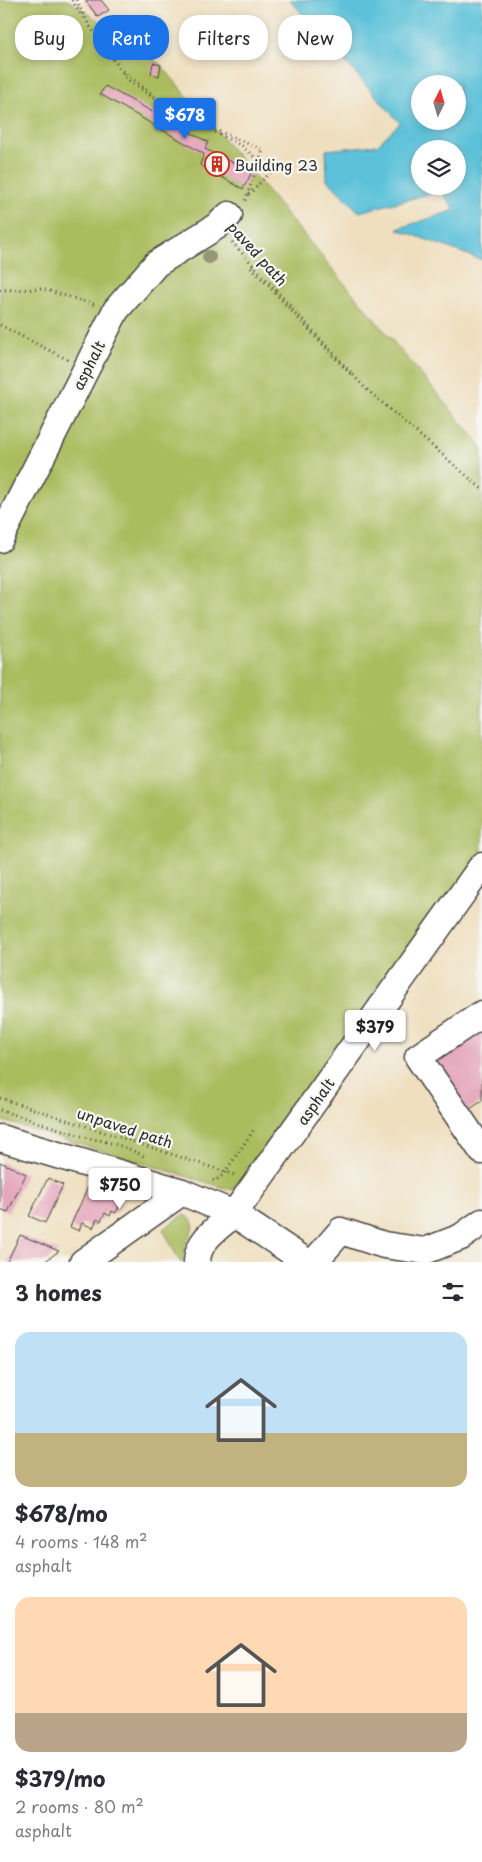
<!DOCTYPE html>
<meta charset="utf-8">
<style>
:root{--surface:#fff;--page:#f7f7f7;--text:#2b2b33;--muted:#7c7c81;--accent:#1a73e8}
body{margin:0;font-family:"Playpen Sans",sans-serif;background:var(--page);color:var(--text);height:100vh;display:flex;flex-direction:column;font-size:19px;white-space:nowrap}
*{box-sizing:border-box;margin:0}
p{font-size:16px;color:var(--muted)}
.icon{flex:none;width:28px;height:28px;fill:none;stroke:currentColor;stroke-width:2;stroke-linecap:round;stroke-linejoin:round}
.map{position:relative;height:1262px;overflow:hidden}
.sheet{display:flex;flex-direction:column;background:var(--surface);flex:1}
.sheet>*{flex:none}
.guide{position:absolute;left:15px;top:15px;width:452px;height:45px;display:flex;gap:10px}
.needle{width:32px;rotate:5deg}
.buttons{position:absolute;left:411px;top:75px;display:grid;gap:10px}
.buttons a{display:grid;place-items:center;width:55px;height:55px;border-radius:50%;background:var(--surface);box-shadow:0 2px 8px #0003;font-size:25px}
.price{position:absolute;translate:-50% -42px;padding:0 11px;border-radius:5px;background:#fff;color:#222;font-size:16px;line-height:32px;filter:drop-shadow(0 1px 2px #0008)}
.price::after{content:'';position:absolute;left:50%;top:30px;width:15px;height:11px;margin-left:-8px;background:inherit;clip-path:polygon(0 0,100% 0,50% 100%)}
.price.current{background:var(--accent);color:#fff}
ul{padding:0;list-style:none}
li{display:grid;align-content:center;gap:10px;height:265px;padding:0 15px}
li span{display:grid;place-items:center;height:155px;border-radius:15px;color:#555}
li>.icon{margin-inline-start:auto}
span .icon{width:90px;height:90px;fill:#fffc;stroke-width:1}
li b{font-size:21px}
h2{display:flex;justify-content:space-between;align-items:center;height:60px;padding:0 15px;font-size:21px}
.chip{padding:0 18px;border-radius:20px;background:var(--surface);box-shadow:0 2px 8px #0003;font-size:18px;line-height:45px}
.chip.current{background:var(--accent);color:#fff}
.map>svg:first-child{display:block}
.green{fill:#abbc5f;stroke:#6b7445}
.water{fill:#5cc1d9;stroke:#447682;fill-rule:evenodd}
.building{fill:#e5a7bd}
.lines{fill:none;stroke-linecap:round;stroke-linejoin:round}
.minor-casing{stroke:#484641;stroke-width:29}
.path{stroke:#484641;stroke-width:3;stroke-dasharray:1 4;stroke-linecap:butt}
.minor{stroke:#fff;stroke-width:26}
.tree{fill:#989476}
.labels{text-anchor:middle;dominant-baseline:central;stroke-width:4.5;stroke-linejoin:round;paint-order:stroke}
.poi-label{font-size:15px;fill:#2b2b2b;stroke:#f6f6f2;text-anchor:start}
.street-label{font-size:15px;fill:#2b2b2b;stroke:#f6f6f2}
</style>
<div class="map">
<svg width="482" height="1262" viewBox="0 0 482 1262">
<rect width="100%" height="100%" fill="#f6f6f2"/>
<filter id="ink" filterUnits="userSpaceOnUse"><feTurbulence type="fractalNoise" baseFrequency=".02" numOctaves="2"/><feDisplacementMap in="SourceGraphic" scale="10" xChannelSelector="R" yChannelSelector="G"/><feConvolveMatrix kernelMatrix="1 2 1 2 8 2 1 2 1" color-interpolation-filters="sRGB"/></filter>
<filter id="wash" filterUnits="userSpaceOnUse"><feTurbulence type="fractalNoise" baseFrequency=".0096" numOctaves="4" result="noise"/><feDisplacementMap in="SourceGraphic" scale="20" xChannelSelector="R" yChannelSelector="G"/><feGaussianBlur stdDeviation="1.12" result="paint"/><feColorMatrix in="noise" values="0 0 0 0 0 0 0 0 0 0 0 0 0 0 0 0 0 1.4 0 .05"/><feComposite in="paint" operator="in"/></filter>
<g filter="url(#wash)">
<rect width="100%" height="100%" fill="#efdfbf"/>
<g class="green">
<path d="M0 0H68L113 30 161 65 482 447V857L242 1183 232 1190 0 1120Z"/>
<path d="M184 1215C203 1222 187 1236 184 1249 183 1253 184 1258 184 1262H180L163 1229Z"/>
</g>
<path class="water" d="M290 0H482V260L397 229 455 210 441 191 359 212 327 180 326 150 377 145 400 123ZM420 84H458V121H420ZM420 149H458V186H420Z"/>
<g id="blocks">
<g class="building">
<path d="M85 0H101L109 10 98 17Z"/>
<path d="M116 18 123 20 121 32 113 30Z"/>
<path d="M133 43 140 45 137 56 130 54Z"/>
<path d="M153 63 161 65 159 76 151 74Z"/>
<path d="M105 86 208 142 205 149 252 172 243 189 200 165 204 154 100 94Z"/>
<path d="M482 1028V1101L467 1111 433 1060Z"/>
<path d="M0 1162 26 1174 8 1212 0 1209Z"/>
<path d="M48 1178 63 1185 45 1223 29 1216Z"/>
<path d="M88 1187 121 1202 116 1213 112 1211 110 1216 105 1213 101 1221 97 1219 93 1228 82 1223 79 1231 70 1227Z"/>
<path d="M20 1235 59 1251 44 1262H7Z"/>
</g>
</g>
</g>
<g filter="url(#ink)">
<use href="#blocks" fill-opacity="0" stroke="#484641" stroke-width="1"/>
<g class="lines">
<defs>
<g id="minor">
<path d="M0 539 116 310 156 264 217 226 229 215"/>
<path d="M482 1014 418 1057 482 1151"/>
<path d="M0 1138 182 1192 234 1214 307 1262"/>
<path d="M83 1262 182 1192"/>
<path d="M197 1262C197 1240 219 1227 234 1214L482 866"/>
<path d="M314 1262 341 1231 384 1245 425 1251 461 1237 482 1222"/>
</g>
</defs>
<use href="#minor" class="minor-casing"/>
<g class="path">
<path d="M72 0 84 20"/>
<path d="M76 0 89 25 121 70 176 113 263 150 245 201"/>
<path d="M123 73 126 79 157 100"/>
<path d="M215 132 242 146 271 172 247 196"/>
<path d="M232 242 365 388 482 489"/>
<path d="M251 267 352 376"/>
<path d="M0 290 43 289 96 305"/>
<path d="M0 325 68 360"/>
<path d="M0 1098 235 1175"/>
<path d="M0 1110 91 1139C109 1141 129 1148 145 1157"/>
<path d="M213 1180 215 1181 223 1175 255 1128"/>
</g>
<use href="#minor" class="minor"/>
</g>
<circle class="tree" cx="209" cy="257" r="7"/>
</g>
<defs>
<symbol id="building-ring" viewBox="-11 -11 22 22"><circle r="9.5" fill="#f6f6f2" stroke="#c8321e" stroke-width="1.5"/><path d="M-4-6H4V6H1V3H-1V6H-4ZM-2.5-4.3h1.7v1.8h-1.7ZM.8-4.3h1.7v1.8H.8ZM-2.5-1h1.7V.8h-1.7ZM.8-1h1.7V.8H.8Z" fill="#c8321e"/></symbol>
</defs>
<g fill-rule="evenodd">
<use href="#building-ring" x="203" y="150" width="28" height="28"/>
</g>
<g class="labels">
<g class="poi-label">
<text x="234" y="164">Building 23</text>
</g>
<g class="street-label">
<text transform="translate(258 253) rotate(48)">paved path</text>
<text transform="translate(88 365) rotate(-63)">asphalt</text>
<text transform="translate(315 1101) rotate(-55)">asphalt</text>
<text transform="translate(125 1127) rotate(18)">unpaved path</text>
</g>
</g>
</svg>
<div class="buttons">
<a><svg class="needle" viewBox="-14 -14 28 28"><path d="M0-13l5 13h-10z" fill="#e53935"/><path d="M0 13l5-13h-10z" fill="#7c7c81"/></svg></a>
<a><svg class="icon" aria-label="layers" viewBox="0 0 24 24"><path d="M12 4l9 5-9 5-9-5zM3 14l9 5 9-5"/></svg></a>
</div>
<b class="price current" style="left:185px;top:140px">$678</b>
<b class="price" style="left:375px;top:1052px">$379</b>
<b class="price" style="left:120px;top:1210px">$750</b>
<div class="guide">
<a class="chip">Buy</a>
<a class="chip current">Rent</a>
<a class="chip">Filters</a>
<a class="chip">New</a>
</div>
</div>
<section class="sheet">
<h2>3 homes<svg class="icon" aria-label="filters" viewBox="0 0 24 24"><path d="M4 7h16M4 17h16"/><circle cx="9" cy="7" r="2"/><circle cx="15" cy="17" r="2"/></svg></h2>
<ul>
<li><span style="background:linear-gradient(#bfe0f5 65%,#c2b280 0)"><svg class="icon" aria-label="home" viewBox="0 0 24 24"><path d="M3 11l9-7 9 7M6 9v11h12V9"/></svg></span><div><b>$678/mo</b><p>4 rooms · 148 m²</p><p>asphalt</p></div></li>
<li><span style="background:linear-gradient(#ffd9b3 75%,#b9a48a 0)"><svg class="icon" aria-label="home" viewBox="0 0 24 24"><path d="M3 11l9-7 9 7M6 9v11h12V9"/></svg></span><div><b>$379/mo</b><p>2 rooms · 80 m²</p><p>asphalt</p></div></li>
</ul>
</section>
